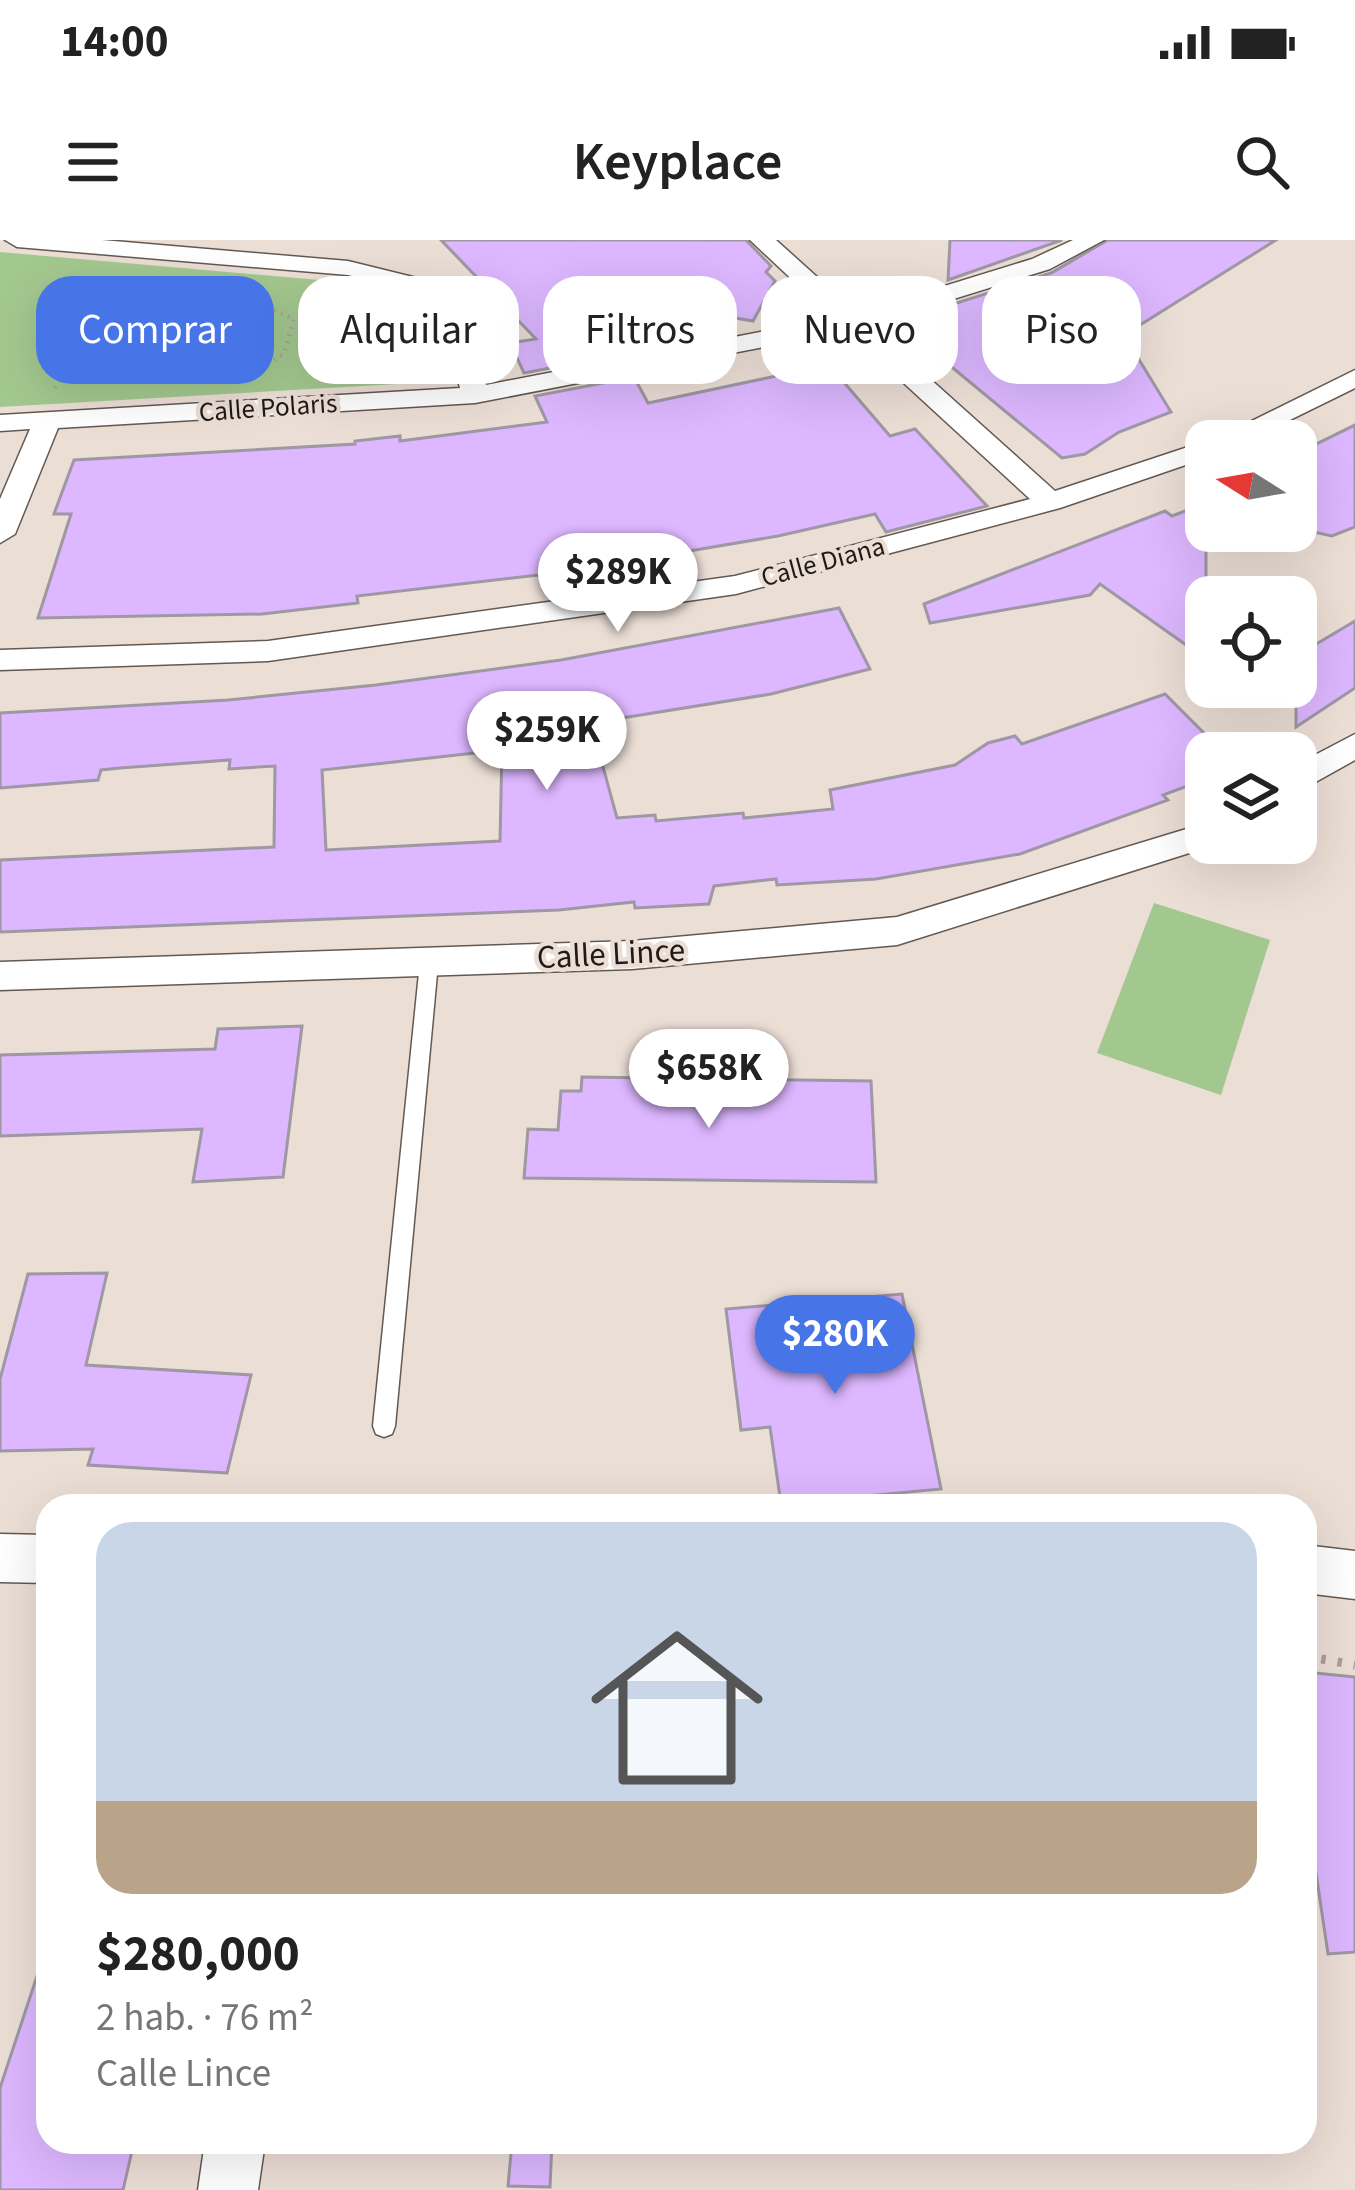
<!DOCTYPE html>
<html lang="es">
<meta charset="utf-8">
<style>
:root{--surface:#fff;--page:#f2f2f2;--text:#222;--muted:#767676;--accent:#4774e6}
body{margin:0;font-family:"Source Sans 3",sans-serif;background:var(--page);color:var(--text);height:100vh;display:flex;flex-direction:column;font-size:45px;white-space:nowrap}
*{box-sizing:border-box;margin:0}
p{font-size:39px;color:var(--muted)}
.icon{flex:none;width:66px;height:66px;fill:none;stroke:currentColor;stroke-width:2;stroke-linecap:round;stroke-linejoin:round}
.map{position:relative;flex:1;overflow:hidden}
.sheet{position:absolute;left:36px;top:1254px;width:1281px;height:660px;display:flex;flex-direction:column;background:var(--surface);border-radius:36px;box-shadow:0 12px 48px #0002}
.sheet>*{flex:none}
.hud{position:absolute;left:36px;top:36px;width:1284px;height:108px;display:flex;gap:24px}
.needle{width:78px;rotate:281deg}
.fabs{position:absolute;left:1185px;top:180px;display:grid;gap:24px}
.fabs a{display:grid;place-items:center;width:132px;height:132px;border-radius:24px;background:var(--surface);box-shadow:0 12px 48px #0002;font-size:60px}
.price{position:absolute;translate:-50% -102px;padding:0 27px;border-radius:42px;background:#fff;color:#222;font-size:39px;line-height:78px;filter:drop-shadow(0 3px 6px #0008)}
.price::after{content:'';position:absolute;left:50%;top:72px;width:36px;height:27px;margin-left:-18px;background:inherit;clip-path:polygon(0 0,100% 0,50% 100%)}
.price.active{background:var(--accent);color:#fff}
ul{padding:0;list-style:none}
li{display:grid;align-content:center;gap:24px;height:636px;padding:0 60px}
li span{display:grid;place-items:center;height:372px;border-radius:36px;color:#555}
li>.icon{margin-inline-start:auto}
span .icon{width:216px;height:216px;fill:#fffc;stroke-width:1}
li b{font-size:51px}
.chip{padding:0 42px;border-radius:36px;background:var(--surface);box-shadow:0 12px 48px #0002;font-size:42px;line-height:108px}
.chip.active{background:var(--accent);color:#fff}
.status{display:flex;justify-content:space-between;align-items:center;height:84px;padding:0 60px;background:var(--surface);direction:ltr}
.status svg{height:33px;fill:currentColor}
header{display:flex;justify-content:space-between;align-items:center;height:156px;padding:0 60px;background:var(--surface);font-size:54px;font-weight:600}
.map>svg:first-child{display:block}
.green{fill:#a3c88f}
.building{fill:#ddb7ff;stroke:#9e97a4;stroke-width:3;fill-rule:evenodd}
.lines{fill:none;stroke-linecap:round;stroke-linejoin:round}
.service-casing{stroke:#645951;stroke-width:3}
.minor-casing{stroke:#645951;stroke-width:3}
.path-far1{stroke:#aa9f98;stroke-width:4.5;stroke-dasharray:1.5 6;stroke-linecap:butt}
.path{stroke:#aa9f98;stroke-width:9;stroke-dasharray:4.5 12;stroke-linecap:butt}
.service{fill:#fff;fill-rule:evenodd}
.minor{fill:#fff;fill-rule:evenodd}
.labels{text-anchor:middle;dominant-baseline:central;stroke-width:9;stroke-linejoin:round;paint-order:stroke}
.far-street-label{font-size:27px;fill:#1f1a17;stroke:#ebded5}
.street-label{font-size:33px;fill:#1f1a17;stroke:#ebded5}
</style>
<div class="status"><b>14:00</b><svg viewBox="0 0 49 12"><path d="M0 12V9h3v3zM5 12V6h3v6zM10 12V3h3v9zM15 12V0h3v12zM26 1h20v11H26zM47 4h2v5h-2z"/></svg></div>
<header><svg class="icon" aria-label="menu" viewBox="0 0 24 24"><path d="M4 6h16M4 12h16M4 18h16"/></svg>Keyplace<svg class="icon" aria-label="search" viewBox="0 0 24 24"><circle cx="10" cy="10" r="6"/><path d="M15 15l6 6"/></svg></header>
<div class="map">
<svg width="1355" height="1950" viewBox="0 0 1355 1950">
<rect width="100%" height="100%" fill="#ebded5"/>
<g class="green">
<path d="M0 12 331 41 390 58 423 84 433 142 0 167Z"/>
<path d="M1154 663 1270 700 1221 855 1097 813Z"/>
</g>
<g class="building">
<path d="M441 0H746L771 26 766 32 775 41 753 81 694 71 608 84 623 114 524 133 510 103 536 99Z"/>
<path d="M950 0H1062L948 40Z"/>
<path d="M1108 0H1276L1124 95 1171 172 1119 192 1085 214 1062 218 948 124 947 66 1051 33Z"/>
<path d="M183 68 248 70 227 123 159 121Z"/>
<path d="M829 125 890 196 915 189 987 266 886 292 875 274 778 296 565 332 357 356 358 363 262 374 38 378 71 274H54L74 220 355 204V201L400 196V201L547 182 535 156 634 137 648 163Z"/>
<path d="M1355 185V287L1332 296 1314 292 1296 300V214Z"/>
<path d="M1206 263V419L1100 344 1090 355 930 383 924 364 1165 271 1172 276Z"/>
<path d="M839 368 870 429 771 454 591 483 617 578 655 575 656 581 743 573 744 578 833 569 830 550 955 525 988 503 1015 496 1022 504 1165 454 1206 495V539L1163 555 1168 560 1020 614 876 639 777 645 776 639 714 646 709 664 635 668 634 662 559 670 0 692V620L274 607 275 526 229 529 230 520 120 528 101 530 98 540 0 548V473L228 460 376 445 561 420ZM502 510 500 601 326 610 322 530Z"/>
<path d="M1355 381V448L1296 487V416Z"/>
<path d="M302 786 283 937 193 942 202 889 0 896V815L215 809 218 789Z"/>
<path d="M582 837 871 841 876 942 524 938 528 889 558 890 561 851H581Z"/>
<path d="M107 1033 86 1125 251 1135 227 1233 88 1225 93 1209 0 1211V1139L28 1034Z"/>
<path d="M902 1054 941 1249 781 1264 770 1187 741 1190 726 1069Z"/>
<path d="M1305 1432 1355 1437V1712L1328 1714 1305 1559Z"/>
<path d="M40 1727 48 1728V1902H117L116 1908 132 1911 123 1950H0V1848Z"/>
<path d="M512 1902H552L550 1947 508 1946Z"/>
</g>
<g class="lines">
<defs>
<path id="service" d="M429 716 438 723 395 1186 392 1194 384 1197 376 1194 373 1186 420 723Z"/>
<g id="minor">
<path d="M5 0H102L348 21 425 40 468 78 486 145 833 78 750 0H776L857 73 1032 19 1073 0H1104L1050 29 870 85 1055 251 1206 201V218L1060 268 736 354 268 421 0 430V410L268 401 735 336 1030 259 847 91 475 163 58 188 15 294 0 303V259L30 189 0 191V175L460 148 443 81 407 50 348 35 17 7Z"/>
<path d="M1355 130V148L1247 201H1211Z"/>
<path d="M1355 494V520L1296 553V525Z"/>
<path d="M1206 583V603L1218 604 897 705 632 729 0 750V722L632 701 897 677Z"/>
<path d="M0 1294 48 1295V1343L0 1342Z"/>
<path d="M1305 1305 1355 1311V1359L1305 1353Z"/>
<path d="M205 1902H265L258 1950H198Z"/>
</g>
</defs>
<use href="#service" class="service-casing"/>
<use href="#minor" class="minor-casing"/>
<g class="path-far1">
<path d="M157 50 250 60 294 79 284 113 257 132"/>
<path d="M55 148 113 45"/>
</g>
<path class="path" d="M1305 1416 1355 1425"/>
<use href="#service" class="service"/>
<use href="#minor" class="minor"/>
</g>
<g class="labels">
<g class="far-street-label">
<text transform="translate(268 168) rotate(-4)">Calle Polaris</text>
<text transform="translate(823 322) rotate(-15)">Calle Diana</text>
</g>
<g class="street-label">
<text transform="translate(611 714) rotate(-3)">Calle Lince</text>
</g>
</g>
</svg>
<div class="fabs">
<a><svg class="needle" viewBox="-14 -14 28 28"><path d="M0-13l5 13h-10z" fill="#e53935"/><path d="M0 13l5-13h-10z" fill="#767676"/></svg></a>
<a><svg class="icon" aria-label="locate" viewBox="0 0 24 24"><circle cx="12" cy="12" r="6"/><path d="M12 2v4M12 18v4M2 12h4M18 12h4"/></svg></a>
<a><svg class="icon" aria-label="layers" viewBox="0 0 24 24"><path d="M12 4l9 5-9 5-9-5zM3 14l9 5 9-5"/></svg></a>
</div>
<b class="price" style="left:618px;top:395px">$289K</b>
<b class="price" style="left:547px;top:553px">$259K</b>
<b class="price" style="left:709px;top:891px">$658K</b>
<b class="price active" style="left:835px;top:1157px">$280K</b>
<div class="hud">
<a class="chip active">Comprar</a>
<a class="chip">Alquilar</a>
<a class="chip">Filtros</a>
<a class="chip">Nuevo</a>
<a class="chip">Piso</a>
</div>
<section class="sheet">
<ul>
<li><span style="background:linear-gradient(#c9d6e8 75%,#b9a48a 0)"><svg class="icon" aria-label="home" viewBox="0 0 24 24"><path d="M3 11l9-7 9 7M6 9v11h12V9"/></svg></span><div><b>$280,000</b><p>2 hab. · 76 m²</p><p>Calle Lince</p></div></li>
</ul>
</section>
</div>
